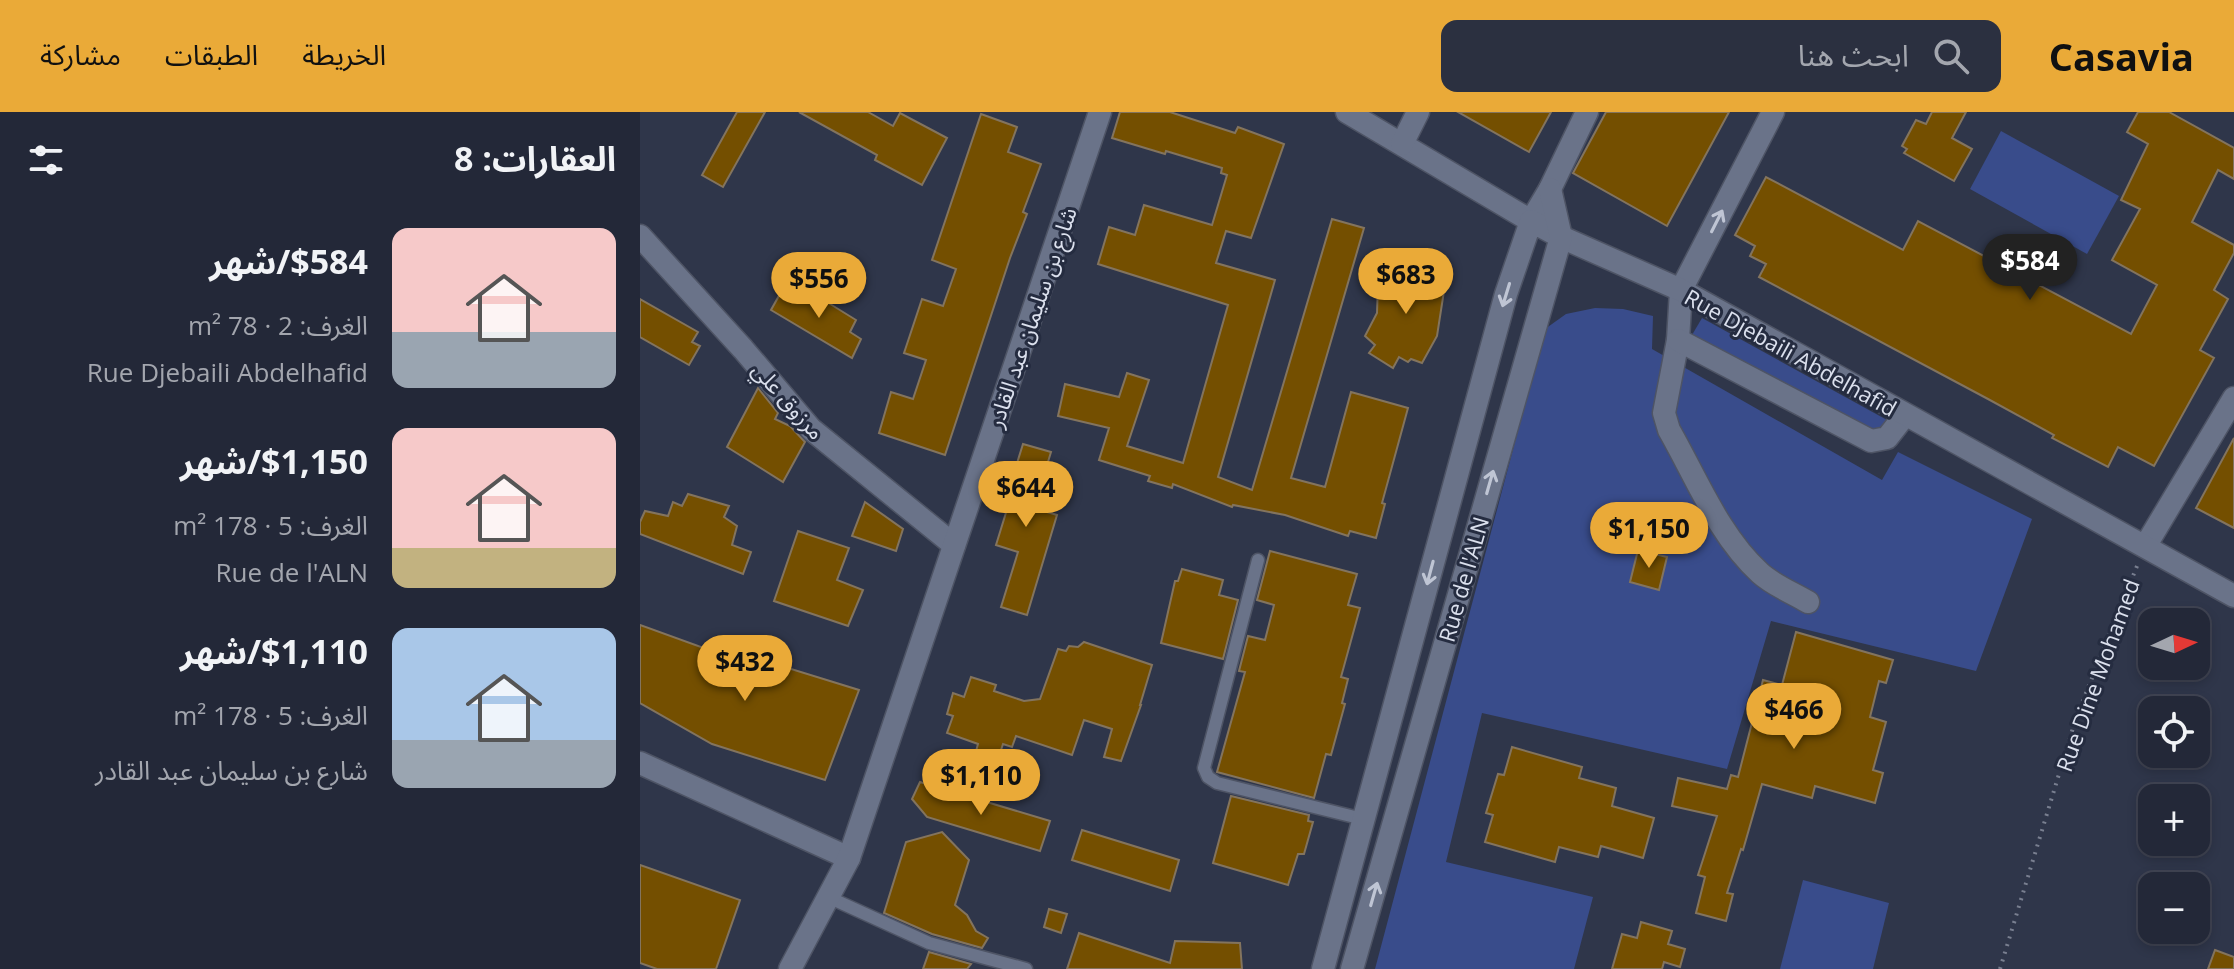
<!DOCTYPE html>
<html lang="ar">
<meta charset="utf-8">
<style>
:root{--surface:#232838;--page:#2b3040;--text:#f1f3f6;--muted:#a3a6ae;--line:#404453;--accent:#eaaa38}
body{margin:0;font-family:"Open Sans","Noto Sans Arabic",sans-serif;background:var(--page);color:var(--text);direction:rtl;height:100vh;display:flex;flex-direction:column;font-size:30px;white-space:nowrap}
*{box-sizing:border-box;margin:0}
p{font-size:26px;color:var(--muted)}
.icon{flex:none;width:44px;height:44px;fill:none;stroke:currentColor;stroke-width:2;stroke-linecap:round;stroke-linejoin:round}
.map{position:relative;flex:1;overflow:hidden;direction:ltr}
.drawer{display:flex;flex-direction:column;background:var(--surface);width:640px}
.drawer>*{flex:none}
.needle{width:52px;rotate:86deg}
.buttons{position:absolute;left:1498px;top:496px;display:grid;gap:16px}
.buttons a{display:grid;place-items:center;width:72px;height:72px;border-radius:16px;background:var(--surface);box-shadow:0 4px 12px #0003,0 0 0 2px var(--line);font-size:40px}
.price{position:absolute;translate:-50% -68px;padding:0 18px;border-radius:28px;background:var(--accent);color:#111;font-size:26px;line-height:52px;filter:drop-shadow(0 2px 4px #0008)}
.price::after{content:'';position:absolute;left:50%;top:48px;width:24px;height:18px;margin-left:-12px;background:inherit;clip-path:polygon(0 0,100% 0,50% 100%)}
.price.selected{background:#222;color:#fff}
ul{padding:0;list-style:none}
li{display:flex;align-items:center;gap:24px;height:200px;padding:0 24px}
li span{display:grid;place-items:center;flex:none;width:224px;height:160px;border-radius:16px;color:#555}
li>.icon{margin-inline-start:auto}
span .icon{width:96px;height:96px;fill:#fffc;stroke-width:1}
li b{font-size:34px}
h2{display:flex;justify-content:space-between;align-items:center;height:96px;padding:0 24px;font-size:34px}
header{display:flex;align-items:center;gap:48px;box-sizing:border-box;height:112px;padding:0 40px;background:var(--accent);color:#111}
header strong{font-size:38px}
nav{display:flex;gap:44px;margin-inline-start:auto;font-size:28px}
.search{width:560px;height:72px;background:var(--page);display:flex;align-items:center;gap:20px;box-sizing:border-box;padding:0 28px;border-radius:16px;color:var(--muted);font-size:30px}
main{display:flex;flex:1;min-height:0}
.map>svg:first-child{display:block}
.green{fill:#394c8b}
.building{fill:#744f00;stroke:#83745e;stroke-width:2}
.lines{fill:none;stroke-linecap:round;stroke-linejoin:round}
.service-casing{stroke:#4e5465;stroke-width:15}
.minor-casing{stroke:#4e5465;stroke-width:25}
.tertiary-casing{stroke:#4e5465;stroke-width:25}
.path{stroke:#797f90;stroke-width:4;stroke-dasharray:2 6;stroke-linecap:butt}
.service{stroke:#6a7389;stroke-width:12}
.minor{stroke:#6a7389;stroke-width:22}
.tertiary{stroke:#6a7389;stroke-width:22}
.oneway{stroke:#bfc5d4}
.labels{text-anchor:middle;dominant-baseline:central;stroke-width:6;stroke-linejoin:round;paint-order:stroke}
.street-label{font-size:22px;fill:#dbe0ed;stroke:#252c40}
</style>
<header>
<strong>Casavia</strong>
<div class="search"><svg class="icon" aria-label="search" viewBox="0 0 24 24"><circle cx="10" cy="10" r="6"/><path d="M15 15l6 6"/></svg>ابحث هنا</div>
<nav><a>الخريطة</a><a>الطبقات</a><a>مشاركة</a></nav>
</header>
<main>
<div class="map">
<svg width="1594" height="857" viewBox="0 0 1594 857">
<rect width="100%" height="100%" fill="#2f364a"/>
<g class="green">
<path d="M1361 19 1479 84 1447 142 1330 77Z"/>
<path d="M955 196 983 197 1013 204 1012 237 1242 368 1258 340 1392 407 1336 559 1131 509 1087 657 842 601 806 750 953 785 934 857H735L905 217 926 202Z"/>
<path d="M1062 206 1247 308 1237 325 1052 223Z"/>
<path d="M1163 768 1249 791 1233 857H1140Z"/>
</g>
<g class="building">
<path d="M97 0H125L83 75 62 63Z"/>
<path d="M159 0H228L253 14 260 1 307 26 282 73 235 48 237 43Z"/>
<path d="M480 0H530L595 21 598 15 644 32 611 126 586 119 576 151 635 168 578 365 612 378 692 107 724 116 651 366 685 375 711 280 768 296 742 391 745 392 736 426 710 419 708 424 645 403 593 393 592 395 533 372 532 376 508 369 510 364 459 348 469 316 418 304 425 272 479 285 487 261 509 268 487 334 543 351 588 193 458 152 469 115 495 123 504 93 572 113 587 63 581 61 582 56 526 39 525 42 472 26Z"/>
<path d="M818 0H911L889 40Z"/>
<path d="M966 0H1089L1027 114 933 61Z"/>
<path d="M1292 0H1326L1312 26 1332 37 1314 69 1264 41 1267 37 1262 34 1276 8 1286 12Z"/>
<path d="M1498 0H1529L1594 36V67L1578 58 1552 110 1594 133V141L1574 178 1588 187 1560 238 1574 246 1514 354 1478 335 1468 355 1412 326 1414 323 1348 287 1119 165 1126 152 1110 144 1115 134 1095 123 1126 65 1263 138 1278 109 1491 222 1517 173 1472 148 1500 97 1481 88 1508 32 1487 20Z"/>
<path d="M341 2 377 15 368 40 401 52 383 100 387 102 370 146 305 343 239 321 251 280 273 287 286 248 264 241 282 187 303 194 316 157 292 148Z"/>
<path d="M756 146 783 147 785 174 804 179 797 224 782 251 771 247 768 250 759 245 753 256 729 241 735 233 725 224 737 201 738 172H751V168L760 169Z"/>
<path d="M161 174 216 208 210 220 221 227 212 246 131 198 140 182 152 189Z"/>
<path d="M0 187 58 220 52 230 60 234 49 253 0 225Z"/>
<path d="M118 276 138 301 135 307 150 314 165 330 143 370 87 335Z"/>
<path d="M1594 326V416L1556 396Z"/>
<path d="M383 332 411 340 394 396 417 403 387 503 361 495 378 440 356 433 377 365 373 364Z"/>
<path d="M48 382 89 394 84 405 97 414 92 433 111 440 103 462 0 422V410L5 399 28 404 33 390 42 394Z"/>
<path d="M225 390 263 417 256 439 212 424Z"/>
<path d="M158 419 209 436 197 468 223 478 208 514 134 489Z"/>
<path d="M998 438 1027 445 1019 478 990 470Z"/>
<path d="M630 439 717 462 708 493 720 496 701 565 708 567 702 591 705 592 691 643 686 642 674 686 577 660 605 560 599 559 608 524 625 528 634 493 617 488Z"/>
<path d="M542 457 583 468 579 483 598 488 583 547 521 531 535 469H538Z"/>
<path d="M0 513 116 555 119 547 219 578 185 668 72 632 0 591Z"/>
<path d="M1156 520 1253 548 1246 571 1239 569 1230 605 1246 610 1233 658 1243 661 1235 691 1175 674 1172 686 1122 672 1103 738 1101 737 1087 781 1093 782 1086 809 1056 801 1065 765 1058 763 1077 704 1032 694 1038 666 1087 677 1091 663 1098 665 1123 568 1142 573Z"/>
<path d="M444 530 512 553 500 593H501L481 649 464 645 472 617 444 608 432 643 376 624 372 635 363 632 357 650 335 643 338 632 307 621 313 604 307 602 313 581 324 585 331 565 356 573 354 579 384 589 400 587 418 537 426 539 429 534 438 535Z"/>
<path d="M872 635 942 655 939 666 976 676 972 694 1014 706 1003 746 961 734 958 745 919 735 915 750 845 730 853 703 846 701 858 662 864 663Z"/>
<path d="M280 670 410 709 400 739 287 705 272 687Z"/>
<path d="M591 684 669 703 668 709 673 710 664 742H658L648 773 573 751Z"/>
<path d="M442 718 539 748 530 779 432 748Z"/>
<path d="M302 720 329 748 315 793 327 803 336 819 348 826 342 836 292 822 244 801 266 730Z"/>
<path d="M0 753 100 788 76 857H17L0 851Z"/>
<path d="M409 797 427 802 421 821 404 815Z"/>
<path d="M1001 810 1032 819 1028 832 1045 837 1040 855 1024 850 1022 857H972L982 822 997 826Z"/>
<path d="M439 821 530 851 535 829 600 831 602 857H427Z"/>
<path d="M1575 838 1594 845V857H1568Z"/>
<path d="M289 840 331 852 327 857H283Z"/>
</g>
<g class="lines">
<defs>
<g id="service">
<path d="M618 448 564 656 568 665 577 671 723 707"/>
<path d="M188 785 289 831 386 857"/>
</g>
<g id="minor">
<path d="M707 0 891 109 910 77 947 0"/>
<path d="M762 32 778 0"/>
<path d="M0 124 103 237 171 317 314 433"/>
<path d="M1041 178 1038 228 1024 301 1029 318C1056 365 1079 424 1120 461 1133 473 1153 481 1168 490"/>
<path d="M1038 228 1231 329 1247 326 1265 303"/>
<path d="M1506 433 1594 286"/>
<path d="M0 651 209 746"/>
<path d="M150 857 209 746 460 0"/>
</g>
<g id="tertiary">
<path d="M1041 178 1133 0"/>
<path d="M683 857 866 182 891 109 921 125 1041 178 1594 484"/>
<path d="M712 857 921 125 910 77"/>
</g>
</defs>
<use href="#service" class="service-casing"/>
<use href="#minor" class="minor-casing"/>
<use href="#tertiary" class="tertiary-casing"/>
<path class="path" d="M1360 857 1436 606 1497 454"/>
<use href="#service" class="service"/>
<use href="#minor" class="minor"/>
<use href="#tertiary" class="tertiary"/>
</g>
<defs><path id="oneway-shaft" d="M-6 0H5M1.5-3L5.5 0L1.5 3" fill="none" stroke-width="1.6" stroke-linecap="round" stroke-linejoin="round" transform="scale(2)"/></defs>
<g class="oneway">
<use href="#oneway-shaft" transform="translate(1077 109) rotate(-63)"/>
<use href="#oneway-shaft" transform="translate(866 183) rotate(107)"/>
<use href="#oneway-shaft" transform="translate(850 370) rotate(-74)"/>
<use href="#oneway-shaft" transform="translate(790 461) rotate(105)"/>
<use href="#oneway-shaft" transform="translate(734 782) rotate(-74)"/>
</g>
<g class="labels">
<g class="street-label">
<text transform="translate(391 205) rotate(-71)">شارع بن سليمان عبد القادر</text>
<text transform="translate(1151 240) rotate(29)">Rue Djebaili Abdelhafid</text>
<text transform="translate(149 288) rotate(48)">مرزوق علي</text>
<text transform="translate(823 467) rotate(-74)">Rue de l'ALN</text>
<text transform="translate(1457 563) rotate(-70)">Rue Dine Mohamed</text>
</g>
</g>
</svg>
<div class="buttons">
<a><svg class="needle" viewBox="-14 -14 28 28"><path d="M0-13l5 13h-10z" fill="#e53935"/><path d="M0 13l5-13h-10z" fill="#a3a6ae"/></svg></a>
<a><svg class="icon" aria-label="locate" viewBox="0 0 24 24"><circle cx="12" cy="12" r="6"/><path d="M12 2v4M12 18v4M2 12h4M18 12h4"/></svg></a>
<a>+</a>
<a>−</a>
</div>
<b class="price selected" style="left:1390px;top:190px">$584</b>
<b class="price" style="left:766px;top:204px">$683</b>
<b class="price" style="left:179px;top:208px">$556</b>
<b class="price" style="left:386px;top:417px">$644</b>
<b class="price" style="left:1009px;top:458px">$1,150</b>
<b class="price" style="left:105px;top:591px">$432</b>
<b class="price" style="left:1154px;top:639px">$466</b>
<b class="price" style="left:341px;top:705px">$1,110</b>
</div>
<section class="drawer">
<h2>العقارات: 8<svg class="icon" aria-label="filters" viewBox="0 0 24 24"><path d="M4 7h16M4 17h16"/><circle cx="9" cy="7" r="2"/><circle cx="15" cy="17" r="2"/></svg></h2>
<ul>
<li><span style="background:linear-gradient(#f6c9c9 65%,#9aa5b1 0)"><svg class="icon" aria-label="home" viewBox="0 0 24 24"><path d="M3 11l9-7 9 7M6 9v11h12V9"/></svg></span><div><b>$584/شهر</b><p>الغرف: 2 · 78 m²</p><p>Rue Djebaili Abdelhafid</p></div></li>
<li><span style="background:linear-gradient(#f6c9c9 75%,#c2b280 0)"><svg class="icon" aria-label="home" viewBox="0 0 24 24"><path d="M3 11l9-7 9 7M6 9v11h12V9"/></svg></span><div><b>$1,150/شهر</b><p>الغرف: 5 · 178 m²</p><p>Rue de l'ALN</p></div></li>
<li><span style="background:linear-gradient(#a9c7e8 70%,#9aa5b1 0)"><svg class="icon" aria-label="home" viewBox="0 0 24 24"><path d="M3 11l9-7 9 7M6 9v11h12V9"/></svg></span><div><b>$1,110/شهر</b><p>الغرف: 5 · 178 m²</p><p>شارع بن سليمان عبد القادر</p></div></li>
</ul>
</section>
</main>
